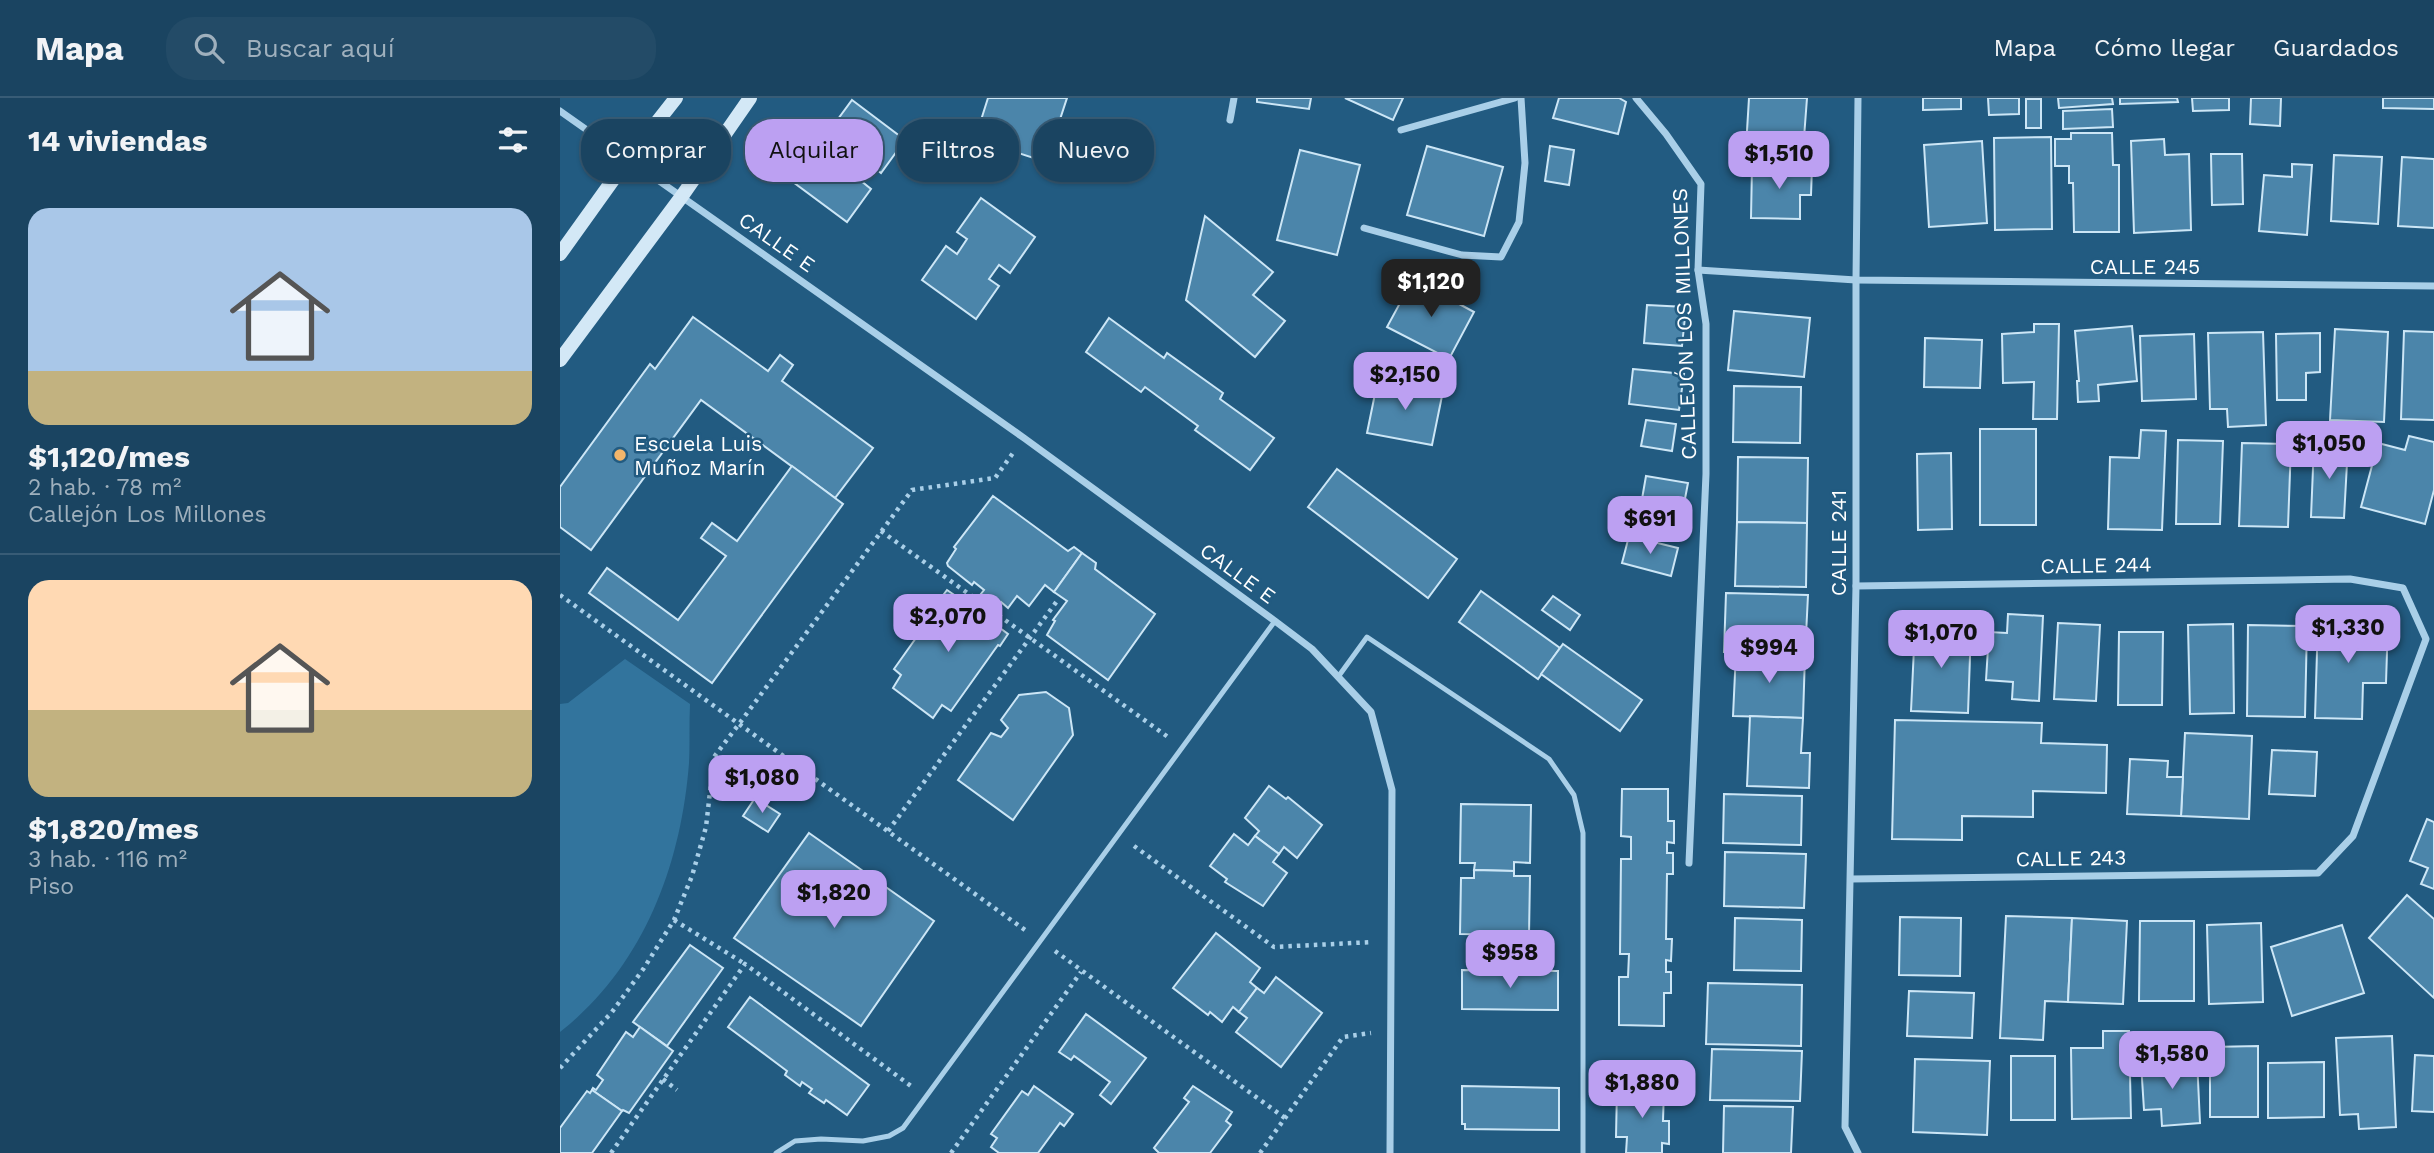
<!DOCTYPE html>
<html lang="es">
<meta charset="utf-8">
<style>
:root{--surface:#1a4461;--page:#234b67;--text:#f1f3f6;--muted:#9fb0bd;--line:#385c76;--accent:#bca0f2}
body{margin:0;font-family:"Work Sans",sans-serif;background:var(--page);color:var(--text);height:100vh;display:flex;flex-direction:column;font-size:26px;white-space:nowrap}
*{box-sizing:border-box;margin:0}
p{font-size:23px;color:var(--muted)}
.icon{flex:none;width:38px;height:38px;fill:none;stroke:currentColor;stroke-width:2;stroke-linecap:round;stroke-linejoin:round}
.map{position:relative;flex:1;overflow:hidden}
.sheet{display:flex;flex-direction:column;background:var(--surface);width:560px}
.sheet>*{flex:none}
.banner{position:absolute;left:21px;top:21px;width:665px;height:63px;display:flex;gap:14px}
.price{position:absolute;translate:-50% -60px;padding:0 16px;border-radius:14px;background:var(--accent);color:#111;font-size:23px;line-height:46px;filter:drop-shadow(0 2px 4px #0008)}
.price::after{content:'';position:absolute;left:50%;top:42px;width:21px;height:16px;margin-left:-10px;background:inherit;clip-path:polygon(0 0,100% 0,50% 100%)}
.price.on{background:#222;color:#fff}
ul{padding:0;list-style:none}
li{display:grid;align-content:center;gap:14px;height:371px;padding:0 28px}
li+li{border-top:2px solid var(--line)}
li span{display:grid;place-items:center;height:217px;border-radius:21px;color:#555}
li>.icon{margin-inline-start:auto}
span .icon{width:126px;height:126px;fill:#fffc;stroke-width:1}
li b{font-size:30px}
h2{display:flex;justify-content:space-between;align-items:center;height:84px;padding:0 28px;font-size:30px}
.chip{padding:0 24px;border-radius:28px;background:var(--surface);box-shadow:0 2px 5px #0004,0 0 0 2px var(--line);font-size:24px;line-height:63px}
.chip.on{background:var(--accent);color:#111}
header{display:flex;align-items:center;gap:42px;box-sizing:border-box;height:98px;padding:0 35px;background:var(--surface);border-bottom:2px solid var(--line)}
header strong{font-size:33px}
nav{display:flex;gap:38px;margin-inline-start:auto;font-size:24px}
.search{width:490px;height:63px;background:var(--page);display:flex;align-items:center;gap:18px;box-sizing:border-box;padding:0 24px;border-radius:28px;color:var(--muted);font-size:26px}
main{display:flex;flex:1;min-height:0}
.map>svg:first-child{display:block}
.green{fill:#32749d}
.building{fill:#4b85aa;stroke:#cce6f6;stroke-width:2}
.lines{fill:none;stroke-linecap:round;stroke-linejoin:round}
.path{stroke:#a9cfe8;stroke-width:4.5;stroke-dasharray:3.5 5;stroke-linecap:butt}
.lane{stroke:#a9cfe8;stroke-width:5}
.street{stroke:#a9cfe8;stroke-width:7}
.secondary{stroke:#d3e8f6;stroke-width:14}
.poi-dot{fill:#f3b66b;stroke:#225b81;stroke-width:2.5}
.labels{text-anchor:middle;dominant-baseline:central;stroke-width:5;stroke-linejoin:round;paint-order:stroke}
.street-label{font-size:21px;fill:#fff;stroke:#225b81}
.poi-label{font-size:21px;fill:#fff;stroke:#225b81;text-anchor:start}
</style>
<header>
<strong>Mapa</strong>
<div class="search"><svg class="icon" aria-label="search" viewBox="0 0 24 24"><circle cx="10" cy="10" r="6"/><path d="M15 15l6 6"/></svg>Buscar aquí</div>
<nav><a>Mapa</a><a>Cómo llegar</a><a>Guardados</a></nav>
</header>
<main>
<section class="sheet">
<h2>14 viviendas<svg class="icon" aria-label="filters" viewBox="0 0 24 24"><path d="M4 7h16M4 17h16"/><circle cx="9" cy="7" r="2"/><circle cx="15" cy="17" r="2"/></svg></h2>
<ul>
<li><span style="background:linear-gradient(#a9c7e8 75%,#c2b280 0)"><svg class="icon" aria-label="home" viewBox="0 0 24 24"><path d="M3 11l9-7 9 7M6 9v11h12V9"/></svg></span><div><b>$1,120/mes</b><p>2 hab. · 78 m²</p><p>Callejón Los Millones</p></div></li>
<li><span style="background:linear-gradient(#ffd9b3 60%,#c2b280 0)"><svg class="icon" aria-label="home" viewBox="0 0 24 24"><path d="M3 11l9-7 9 7M6 9v11h12V9"/></svg></span><div><b>$1,820/mes</b><p>3 hab. · 116 m²</p><p>Piso</p></div></li>
</ul>
</section>
<div class="map">
<svg width="1874" height="1055" viewBox="0 0 1874 1055">
<rect width="100%" height="100%" fill="#225b81"/>
<path class="green" d="M65 561 130 606C129 626 130 646 129 665 121 768 83 869 0 934V606L8 605Z"/>
<g class="building">
<path d="M428 0H507L486 64 415 41Z"/>
<path d="M697 0H751L749 11 697 4Z"/>
<path d="M785 0H843L833 22Z"/>
<path d="M999 0H1059L1066 4 1058 36 993 20Z"/>
<path d="M1189 0H1247L1243 53 1186 49Z"/>
<path d="M1363 0H1401V11L1363 12Z"/>
<path d="M1428 0H1459V16L1429 17Z"/>
<path d="M1498 0H1552L1553 6 1499 10Z"/>
<path d="M1560 0H1617L1618 4 1560 6Z"/>
<path d="M1632 0H1669V12L1633 13Z"/>
<path d="M1691 0H1721L1720 28 1690 26Z"/>
<path d="M1823 0H1874V11L1823 10Z"/>
<rect x="1466" y="1" width="15" height="29"/>
<path d="M292 2 345 42 321 75 311 67 300 82 311 91 287 124 233 84 257 52 267 59 278 45 267 36Z"/>
<path d="M1552 11 1553 29 1503 31V13Z"/>
<path d="M1511 35H1552L1553 67H1559V134H1514L1513 85H1509V68H1495V41H1511Z"/>
<path d="M1491 39 1492 131 1435 132 1434 40Z"/>
<path d="M1604 41 1605 57 1629 56 1631 132 1574 135 1571 43Z"/>
<path d="M1422 43 1427 125 1369 129 1364 47Z"/>
<path d="M867 48 943 69 924 138 847 117Z"/>
<path d="M990 48 1014 52 1009 87 985 83Z"/>
<path d="M740 52 800 67 777 157 717 142Z"/>
<path d="M1651 56H1682L1683 106 1652 107Z"/>
<path d="M1774 57 1822 59 1818 126 1771 123Z"/>
<path d="M1842 59 1874 61V130L1838 128Z"/>
<path d="M1732 66 1752 67 1747 137 1699 133 1704 77 1732 79Z"/>
<path d="M1192 68 1252 69 1251 97H1240V121L1191 120Z"/>
<path d="M421 100 475 139 450 175 439 167 429 181 439 188 416 221 362 182 386 148 397 156 407 141 397 134Z"/>
<path d="M645 118 713 174 693 197 725 223 695 259 626 202Z"/>
<path d="M853 181 914 214 889 261 827 229Z"/>
<path d="M1087 207 1126 209 1122 248 1084 245Z"/>
<path d="M1174 213 1250 220 1244 279 1168 272Z"/>
<path d="M133 219 208 273 220 257 233 267 222 283 313 350 275 400 141 302 31 452 0 429V389L90 266 95 271Z"/>
<path d="M549 220 604 260 607 255 663 295 660 301 714 340 690 372 635 332 638 328 585 289 581 294 526 254Z"/>
<path d="M1474 226H1499L1497 321H1473L1474 284 1443 285 1442 236 1474 234Z"/>
<path d="M1572 228 1577 283 1538 287 1539 303 1518 304 1517 283H1519L1515 233Z"/>
<path d="M1775 231 1828 234 1824 324 1770 322Z"/>
<path d="M1844 233 1874 234V322L1841 321Z"/>
<path d="M1703 234 1706 327 1668 329 1667 311H1650L1648 235Z"/>
<path d="M1760 235V274L1746 275V302H1717L1716 236Z"/>
<path d="M1634 236 1636 301 1582 303 1580 238Z"/>
<path d="M1365 240 1422 242 1420 290 1364 289Z"/>
<path d="M1073 271 1124 276 1119 312 1069 306Z"/>
<path d="M818 281 883 293 872 347 807 335Z"/>
<path d="M1174 288 1241 289 1240 345 1173 344Z"/>
<path d="M1086 322 1116 326 1112 353 1081 348Z"/>
<rect x="1420" y="331" width="56" height="96"/>
<path d="M1581 332 1606 333 1602 432 1548 431 1550 359 1579 360Z"/>
<path d="M1849 338 1874 344V392L1865 426 1801 409 1818 345 1845 352Z"/>
<path d="M1618 342 1663 343 1660 426H1616Z"/>
<path d="M1682 345 1731 346 1728 429 1679 428Z"/>
<path d="M1754 346 1788 347 1784 420 1751 419Z"/>
<path d="M1391 355 1392 431 1358 432 1357 356Z"/>
<path d="M1178 359 1248 360 1247 425 1177 424Z"/>
<path d="M232 368 283 406 152 585 29 495 47 470 118 522 166 458 141 440 152 425 177 443Z"/>
<path d="M777 371 897 461 868 500 748 409Z"/>
<path d="M1086 378 1128 385 1119 432 1078 424Z"/>
<path d="M433 398 508 453 514 449 522 455 494 494 485 487 469 508 457 498 448 510 441 504 434 513 417 501 424 492 414 484 412 487 388 468 387 465 396 451 394 449Z"/>
<path d="M1177 424 1247 425 1246 489 1175 488Z"/>
<path d="M1069 438 1118 450 1111 478 1062 465Z"/>
<path d="M522 455 536 465 535 471 595 516 548 582 487 537 495 523 493 522 507 503 494 494Z"/>
<path d="M387 492 412 509 417 501 434 513 428 521 448 536 440 548 438 547 391 613 382 607 373 620 333 590 341 577 334 571 380 506 378 504Z"/>
<path d="M921 493 1000 550 978 581 899 524Z"/>
<path d="M1166 495 1248 497 1245 557 1164 554Z"/>
<path d="M993 498 1020 517 1010 532 982 512Z"/>
<path d="M1448 516 1483 518 1479 603 1452 601 1453 584 1426 582 1429 534 1447 535Z"/>
<path d="M1758 521 1828 523 1826 585H1803L1802 621 1755 620Z"/>
<path d="M1498 525 1540 527 1536 603 1494 601Z"/>
<path d="M1673 526 1674 615 1630 616 1628 527Z"/>
<path d="M1688 527 1747 528 1745 619 1687 618Z"/>
<path d="M1355 529 1411 530 1408 615 1351 613Z"/>
<path d="M1559 534H1603L1602 607H1558Z"/>
<path d="M1003 546 1082 602 1060 633 981 576Z"/>
<path d="M1176 554 1245 557 1243 620 1173 618Z"/>
<path d="M486 594 509 610 513 637 453 722 398 682 431 635 441 639 448 630 441 622 459 597Z"/>
<path d="M1190 618 1243 620 1241 655H1250L1249 690 1187 688Z"/>
<path d="M1335 622 1482 625 1481 645 1547 647 1546 695 1473 693V719L1402 718V742L1332 741Z"/>
<path d="M1625 635 1692 638 1689 721 1621 718Z"/>
<path d="M1712 652 1757 654 1755 698 1709 696Z"/>
<path d="M1570 661 1608 663 1607 679H1623L1621 718 1567 716Z"/>
<path d="M709 688 726 701 728 699 762 727 737 760 724 749 719 756 695 738 699 733 685 720Z"/>
<path d="M1062 691H1108V723H1114V745L1107 744V755H1113V776H1107L1106 841H1112L1111 863 1106 862V874H1111V895H1104V928L1059 927V879H1068L1069 856H1060L1061 761H1071V739L1061 738Z"/>
<path d="M1164 696 1242 698 1241 747 1163 745Z"/>
<path d="M195 700 220 716 208 734 183 718Z"/>
<path d="M901 706 971 707 970 765 954 764V773L914 772 915 765H900Z"/>
<path d="M1867 721 1874 724V791L1861 786 1868 770 1850 763Z"/>
<path d="M249 735 374 823 301 928 174 840Z"/>
<path d="M674 736 688 747 695 738 719 756 713 764 727 775 703 808 665 784 667 781 650 768Z"/>
<path d="M1165 754 1246 756 1244 810 1164 808Z"/>
<path d="M914 772 954 773V778H970L969 837 900 836 901 780H914Z"/>
<path d="M1847 797 1874 821V900L1809 840Z"/>
<path d="M1446 818 1512 820 1508 904 1485 903 1483 942 1440 940Z"/>
<path d="M1340 819 1401 820 1400 878 1339 877Z"/>
<path d="M1175 820 1242 822 1241 873 1174 872Z"/>
<path d="M1512 820 1567 823 1563 906 1508 904Z"/>
<path d="M1580 823H1634V903H1579Z"/>
<path d="M1701 825 1703 904 1649 906 1647 827Z"/>
<path d="M1782 827 1804 895 1732 918 1711 849Z"/>
<path d="M656 835 700 870 690 884 697 890 679 914 673 909 662 924 650 914 648 917 613 890Z"/>
<path d="M130 847 163 870 107 948 73 924Z"/>
<path d="M902 872 998 873V912L902 911Z"/>
<path d="M716 879 762 915 721 969 676 934 687 920 679 914 697 890 704 895Z"/>
<path d="M1148 885 1242 887 1241 948 1146 946Z"/>
<path d="M1349 893 1414 895 1412 940 1347 938Z"/>
<path d="M190 899 309 987 287 1017 266 1002 264 1005 249 995 252 991 242 984 240 988 225 977 227 973 168 929Z"/>
<path d="M526 916 586 960 551 1006 540 997 550 984 514 958 511 962 499 954Z"/>
<path d="M80 929 113 953 69 1015 63 1012 62 1013 32 992 33 990 36 992 43 982 37 977 66 934 73 939Z"/>
<path d="M1543 933H1569L1571 1020 1512 1021 1511 950H1543Z"/>
<path d="M1832 938 1836 1029 1799 1031 1798 1016 1780 1017 1776 940Z"/>
<path d="M1698 948V1019H1650V949Z"/>
<path d="M1152 951 1242 953 1240 1003 1150 1002Z"/>
<path d="M1855 957 1874 958V1014L1852 1013Z"/>
<rect x="1451" y="958" width="44" height="64"/>
<path d="M1355 961 1430 963 1427 1037 1353 1034Z"/>
<path d="M1637 961 1640 1025 1602 1028 1601 1011 1584 1012 1581 965Z"/>
<path d="M1764 964V1019L1708 1020V965Z"/>
<path d="M474 988 513 1016 504 1028 500 1025 478 1055H439L431 1049 437 1040 431 1036 462 993 468 997Z"/>
<path d="M633 988 672 1014 666 1023 671 1027 650 1055H599L594 1050 629 1004 624 1000Z"/>
<path d="M902 988 999 990V1032L905 1031V1026H902Z"/>
<path d="M1057 990 1104 991 1103 1023H1109V1046L1102 1045V1055H1066L1067 1039H1056Z"/>
<path d="M32 992 62 1013 32 1055H0V1030L27 993 30 995Z"/>
<path d="M1164 1008 1233 1009 1231 1055H1163Z"/>
</g>
<g class="lines">
<g class="path">
<path d="M321 433 608 639"/>
<path d="M0 497 465 832"/>
<path d="M328 733 497 503"/>
<path d="M574 748 714 849 813 844"/>
<path d="M114 822 185 866"/>
<path d="M495 853 725 1020"/>
<path d="M0 970 52 914 84 870 114 822 132 778 146 729 154 659 179 626 352 392 435 380 453 355"/>
<path d="M103 981 117 992"/>
<path d="M51 1055 185 866 351 988"/>
<path d="M391 1055 521 874"/>
<path d="M700 1055 783 939 811 935"/>
</g>
<g class="lane">
<path d="M778 579 807 539 989 661 1014 697 1023 735V1055"/>
<path d="M216 1055 235 1043 261 1041 303 1043 329 1038 343 1030 715 523"/>
</g>
<g class="street">
<path d="M1076 0 1106 36 1141 86 1138 172 1146 226V376L1129 765"/>
<path d="M0 13 464 340 715 523 752 551 811 614 832 692 830 1055"/>
<path d="M670 22 674 0"/>
<path d="M841 32 955 0"/>
<path d="M804 130 902 157 941 159 959 124 965 65 961 0"/>
<path d="M1138 172 1296 182 1874 188"/>
<path d="M1291 781 1758 775 1793 738 1866 541 1843 490 1790 481 1296 488"/>
<path d="M1298 1055 1285 1029 1296 488V182L1298 0"/>
</g>
<g class="secondary">
<path d="M0 156 68 61 116 0"/>
<path d="M0 262 122 98 190 0"/>
</g>
</g>
<circle class="poi-dot" cx="60" cy="357" r="7"/>
<g class="labels">
<g class="street-label">
<text transform="translate(217 144) rotate(35)">CALLE E</text>
<text x="1585" y="168">CALLE 245</text>
<text transform="translate(1124 226) rotate(-92)">CALLEJÓN LOS MILLONES</text>
<text transform="translate(1278 445) rotate(-90)">CALLE 241</text>
<text transform="translate(1536 467) rotate(-1)">CALLE 244</text>
<text transform="translate(678 475) rotate(36)">CALLE E</text>
<text transform="translate(1511 760) rotate(-1)">CALLE 243</text>
</g>
<g class="poi-label">
<text x="74" y="345">Escuela Luis<tspan x="74" dy="24">Muñoz Marín</tspan></text>
</g>
</g>
</svg>
<b class="price" style="left:1219px;top:93px">$1,510</b>
<b class="price on" style="left:871px;top:221px">$1,120</b>
<b class="price" style="left:845px;top:314px">$2,150</b>
<b class="price" style="left:1769px;top:383px">$1,050</b>
<b class="price" style="left:1090px;top:458px">$691</b>
<b class="price" style="left:388px;top:556px">$2,070</b>
<b class="price" style="left:1788px;top:567px">$1,330</b>
<b class="price" style="left:1381px;top:572px">$1,070</b>
<b class="price" style="left:1209px;top:587px">$994</b>
<b class="price" style="left:202px;top:717px">$1,080</b>
<b class="price" style="left:274px;top:832px">$1,820</b>
<b class="price" style="left:950px;top:892px">$958</b>
<b class="price" style="left:1612px;top:993px">$1,580</b>
<b class="price" style="left:1082px;top:1022px">$1,880</b>
<div class="banner">
<a class="chip">Comprar</a>
<a class="chip on">Alquilar</a>
<a class="chip">Filtros</a>
<a class="chip">Nuevo</a>
</div>
</div>
</main>
